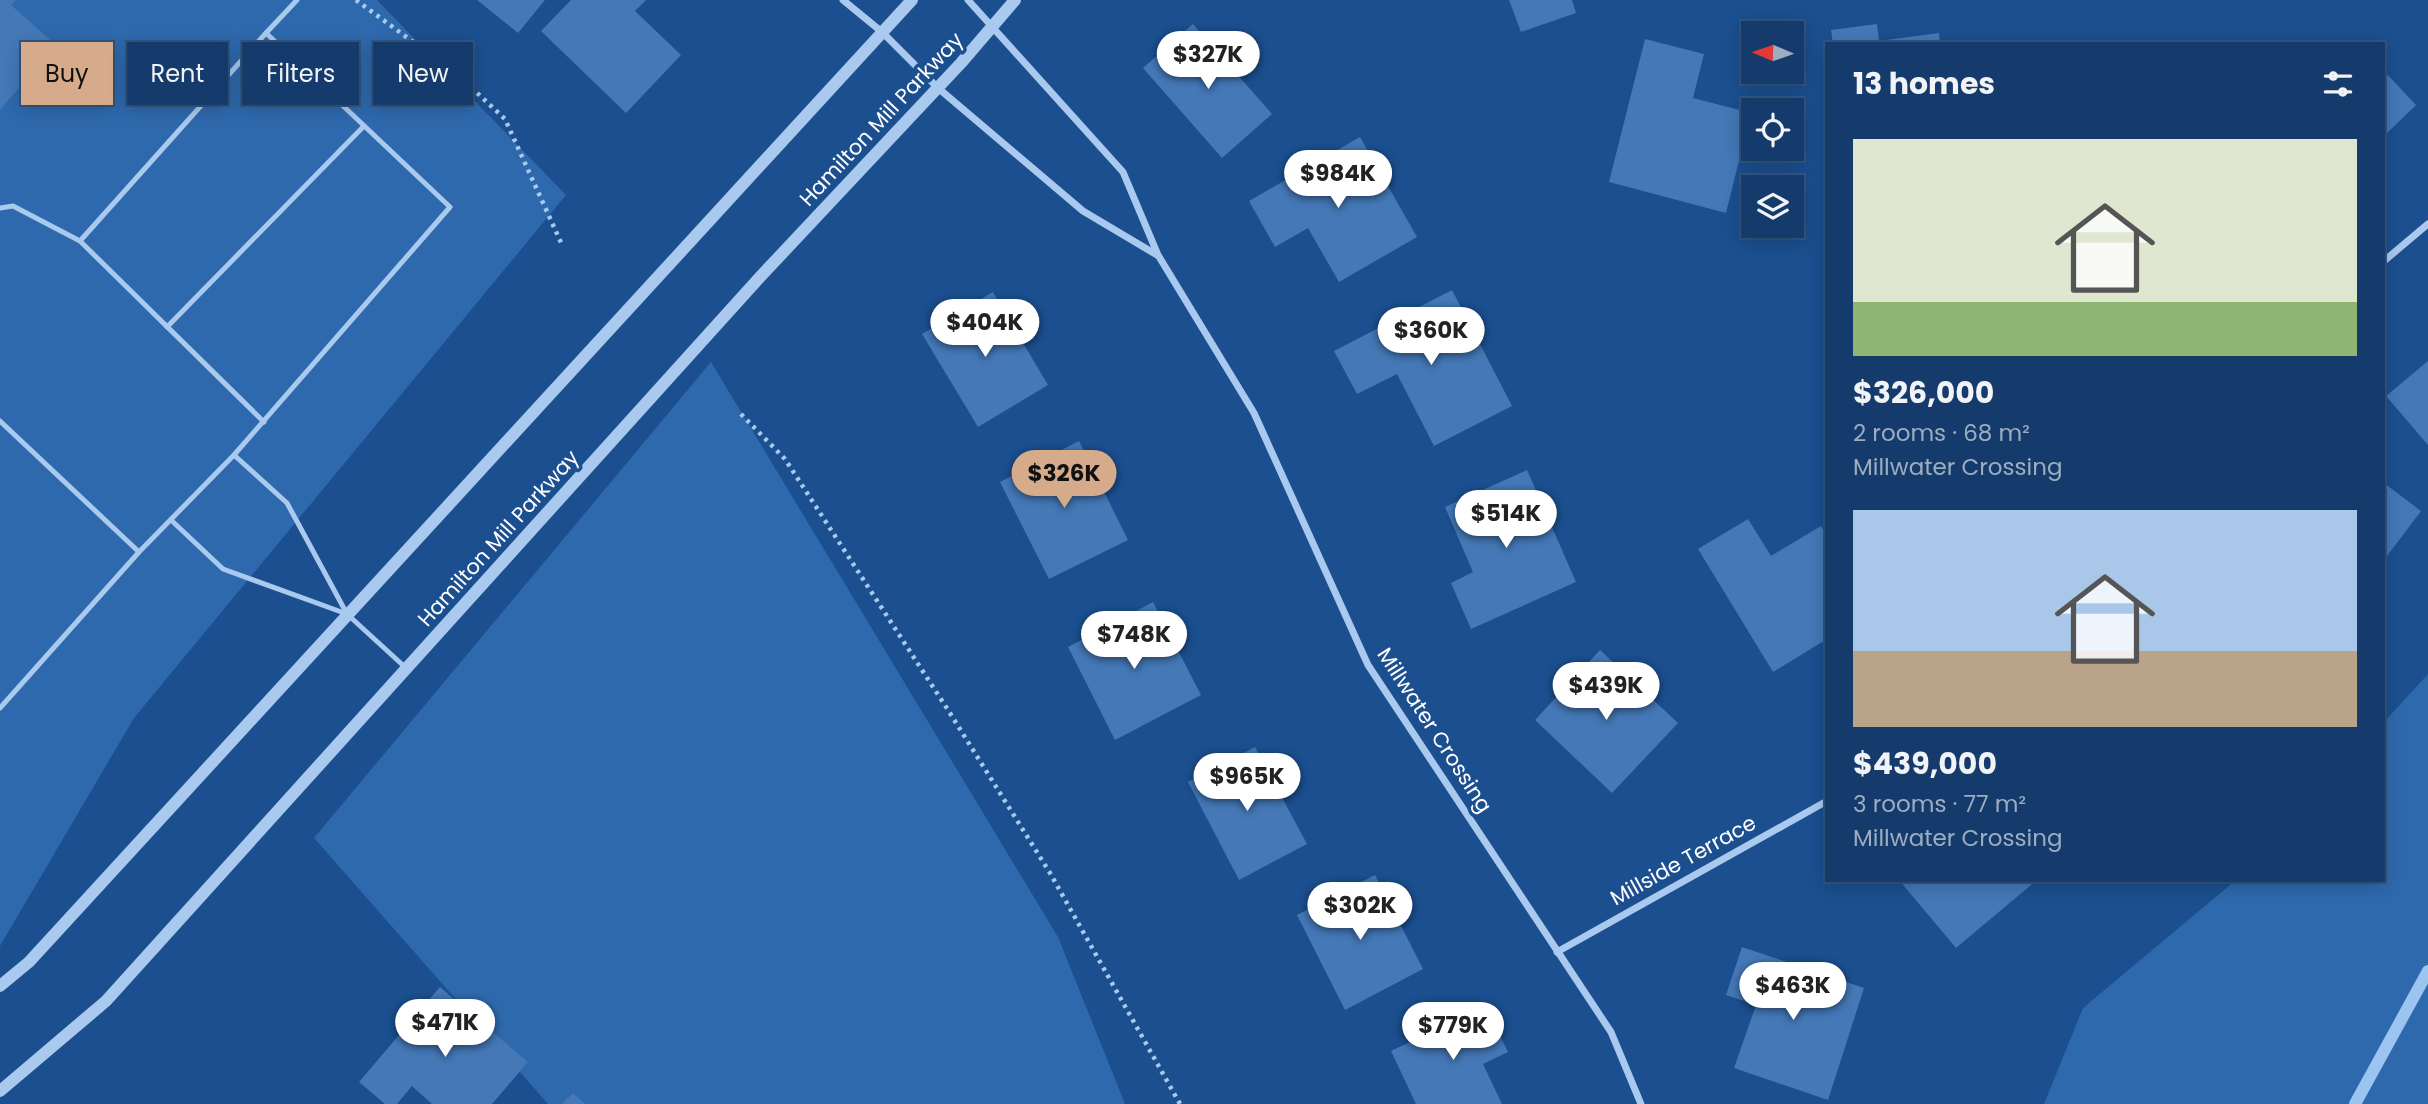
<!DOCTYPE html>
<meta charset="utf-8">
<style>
:root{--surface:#143b6b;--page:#1d4271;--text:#f1f3f6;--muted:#9dadc1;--line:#33557e;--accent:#d6ab8b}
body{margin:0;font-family:Poppins,sans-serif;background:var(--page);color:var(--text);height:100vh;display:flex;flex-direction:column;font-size:26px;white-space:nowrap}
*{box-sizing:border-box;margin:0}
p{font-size:23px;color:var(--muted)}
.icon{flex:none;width:38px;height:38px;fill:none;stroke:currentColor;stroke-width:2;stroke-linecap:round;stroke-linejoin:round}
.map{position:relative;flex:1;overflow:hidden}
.drawer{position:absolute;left:1825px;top:42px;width:560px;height:840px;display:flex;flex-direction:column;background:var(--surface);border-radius:0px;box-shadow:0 4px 18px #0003,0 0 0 2px var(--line)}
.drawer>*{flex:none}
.top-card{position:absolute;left:21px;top:42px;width:665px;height:63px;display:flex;gap:14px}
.needle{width:46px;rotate:272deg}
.controls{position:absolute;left:1741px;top:21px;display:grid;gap:14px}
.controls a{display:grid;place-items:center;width:63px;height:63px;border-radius:0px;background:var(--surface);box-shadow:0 4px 18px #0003,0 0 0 2px var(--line);font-size:35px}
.price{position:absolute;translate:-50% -60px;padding:0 16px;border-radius:24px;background:#fff;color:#222;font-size:23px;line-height:46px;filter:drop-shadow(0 2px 4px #0008)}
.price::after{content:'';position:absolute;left:50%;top:42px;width:21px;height:16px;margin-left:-10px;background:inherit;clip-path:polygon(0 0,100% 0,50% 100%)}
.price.selected{background:var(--accent);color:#111}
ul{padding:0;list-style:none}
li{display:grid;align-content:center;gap:14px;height:371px;padding:0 28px}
li span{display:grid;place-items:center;height:217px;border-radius:0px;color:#555}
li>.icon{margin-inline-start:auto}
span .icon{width:126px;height:126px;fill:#fffc;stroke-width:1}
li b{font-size:30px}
h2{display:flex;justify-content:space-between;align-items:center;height:84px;padding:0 28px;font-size:30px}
.pill{padding:0 24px;border-radius:0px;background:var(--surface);box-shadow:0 4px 18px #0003,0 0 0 2px var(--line);font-size:24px;line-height:63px}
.pill.selected{background:var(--accent);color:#111}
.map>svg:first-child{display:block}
.green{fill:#2e69ad}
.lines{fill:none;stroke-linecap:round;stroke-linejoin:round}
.stream{stroke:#9cc4f0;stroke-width:12}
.building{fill:#4478b7}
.path{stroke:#a9c9ee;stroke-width:4.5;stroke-dasharray:3.5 5;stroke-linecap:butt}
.service{stroke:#a9c9ee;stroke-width:5}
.minor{stroke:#a9c9ee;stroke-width:7}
.tertiary{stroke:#a9c9ee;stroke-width:12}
.labels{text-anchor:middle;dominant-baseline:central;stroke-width:7;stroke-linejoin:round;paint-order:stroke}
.street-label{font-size:21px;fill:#fff;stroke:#1b4f8f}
</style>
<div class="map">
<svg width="2428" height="1104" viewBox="0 0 2428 1104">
<rect width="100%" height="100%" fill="#1b4f8f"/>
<g class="green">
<path d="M0 0H377L566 195 134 718 0 946Z"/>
<path d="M711 362 1058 937 1125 1104H548L314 838Z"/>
<path d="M2428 674V1104H2044L2083 1008 2236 880H2384V722Z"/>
</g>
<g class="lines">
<path class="stream" d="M2355 1104 2428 971"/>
</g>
<g class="building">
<path d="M0 0H16L11 5 56 45 0 110Z"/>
<path d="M477 0H545L518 33Z"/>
<path d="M571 0H646L635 11 681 55 626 113 541 31Z"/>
<path d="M1509 0H1572L1576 13 1521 32Z"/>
<path d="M1193 24 1272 114 1222 158 1143 68Z"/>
<path d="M1877 24 1879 41 1939 33 1940 44H1833L1831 30Z"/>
<path d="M1645 39 1704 54 1693 98 1751 113 1726 213 1609 182Z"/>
<path d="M2384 71 2416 105 2384 136Z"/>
<path d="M1360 137 1417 237 1339 282 1308 228 1275 247 1249 201Z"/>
<path d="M1452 290 1512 406 1434 446 1397 374 1357 394 1334 351Z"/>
<path d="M993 292 1048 385 978 427 922 334Z"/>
<path d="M2428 361V445L2386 396Z"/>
<path d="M1079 441 1128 540 1049 579 1000 482Z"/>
<path d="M1527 470 1576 582 1471 629 1451 583 1473 572 1445 507Z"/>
<path d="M2384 483 2421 511 2384 560Z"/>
<path d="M1748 519 1771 556 1821 526 1827 536V639L1773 672 1698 549Z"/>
<path d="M1153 602 1201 695 1115 740 1068 647Z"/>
<path d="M1600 650 1678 723 1612 793 1535 720Z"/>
<path d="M1255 747 1307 844 1239 880 1188 782Z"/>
<path d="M1375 875 1423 969 1345 1010 1297 915Z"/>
<path d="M1899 880H2037L1956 948Z"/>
<path d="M1742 947 1864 988 1828 1100 1734 1068 1756 1005 1726 995Z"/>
<path d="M440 987 528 1062 492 1104H432L412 1086 397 1104H385L359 1082Z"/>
<path d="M1485 1006 1508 1052 1483 1064 1502 1104H1416L1391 1051Z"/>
<path d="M573 1093 585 1104H562Z"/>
</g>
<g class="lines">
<g class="path">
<path d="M356 0 458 75 505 119 563 247"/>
<path d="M741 414 785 459 948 710 1050 873 1180 1104"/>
</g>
<g class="service">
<path d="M266 33 297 0"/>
<path d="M0 208 13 206 80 241 264 422"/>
<path d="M167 327 364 126"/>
<path d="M0 421 139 552 234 455 450 207 266 33 80 241"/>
<path d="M234 455 287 503 347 614 406 668"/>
<path d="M171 520 223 569 347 614"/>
<path d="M0 708 139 552"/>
</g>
<g class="minor">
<path d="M843 0 882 32 938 88 1083 211 1157 255"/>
<path d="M968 0 1123 172 1158 255 1254 413 1368 665 1611 1032 1641 1104"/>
<path d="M2384 261 2428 224"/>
<path d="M1557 952 1827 801"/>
</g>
<g class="tertiary">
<path d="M0 986 29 962 912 0"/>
<path d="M0 1091 106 1001 760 277 961 63 1015 0"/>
</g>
</g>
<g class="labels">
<g class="street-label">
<text transform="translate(881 119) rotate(-47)">Hamilton Mill Parkway</text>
<text transform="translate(498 538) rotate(-48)">Hamilton Mill Parkway</text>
<text transform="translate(1435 730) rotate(57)">Millwater Crossing</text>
<text transform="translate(1683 860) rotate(-29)">Millside Terrace</text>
</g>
</g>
</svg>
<div class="controls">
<a><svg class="needle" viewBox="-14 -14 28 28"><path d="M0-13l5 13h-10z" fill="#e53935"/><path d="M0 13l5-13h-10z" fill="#9dadc1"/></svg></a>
<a><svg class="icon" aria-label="locate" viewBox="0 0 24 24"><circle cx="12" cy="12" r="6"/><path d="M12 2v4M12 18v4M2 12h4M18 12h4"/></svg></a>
<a><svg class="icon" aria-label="layers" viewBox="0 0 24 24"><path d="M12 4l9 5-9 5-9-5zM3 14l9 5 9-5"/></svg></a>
</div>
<b class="price" style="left:1208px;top:91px">$327K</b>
<b class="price" style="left:1338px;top:210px">$984K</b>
<b class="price" style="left:985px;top:359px">$404K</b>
<b class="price" style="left:1431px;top:367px">$360K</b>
<b class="price selected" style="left:1064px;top:510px">$326K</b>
<b class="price" style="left:1506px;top:550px">$514K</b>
<b class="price" style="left:1134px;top:671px">$748K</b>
<b class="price" style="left:1606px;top:722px">$439K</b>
<b class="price" style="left:1247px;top:813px">$965K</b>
<b class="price" style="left:1360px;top:942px">$302K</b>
<b class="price" style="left:1793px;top:1022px">$463K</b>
<b class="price" style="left:445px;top:1059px">$471K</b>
<b class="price" style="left:1453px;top:1062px">$779K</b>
<div class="top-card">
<a class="pill selected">Buy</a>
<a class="pill">Rent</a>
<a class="pill">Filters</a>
<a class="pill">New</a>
</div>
<section class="drawer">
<h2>13 homes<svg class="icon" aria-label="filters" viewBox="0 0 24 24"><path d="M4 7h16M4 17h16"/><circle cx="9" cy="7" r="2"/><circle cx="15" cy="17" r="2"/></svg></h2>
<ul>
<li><span style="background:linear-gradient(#dfe7d0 75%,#8fb573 0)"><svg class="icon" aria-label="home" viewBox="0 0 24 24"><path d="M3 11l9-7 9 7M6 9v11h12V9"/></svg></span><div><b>$326,000</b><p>2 rooms · 68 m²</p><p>Millwater Crossing</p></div></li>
<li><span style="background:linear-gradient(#a9c7e8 65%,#b9a48a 0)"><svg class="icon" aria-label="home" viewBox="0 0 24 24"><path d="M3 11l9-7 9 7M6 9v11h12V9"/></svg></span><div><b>$439,000</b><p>3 rooms · 77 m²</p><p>Millwater Crossing</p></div></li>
</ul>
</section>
</div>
